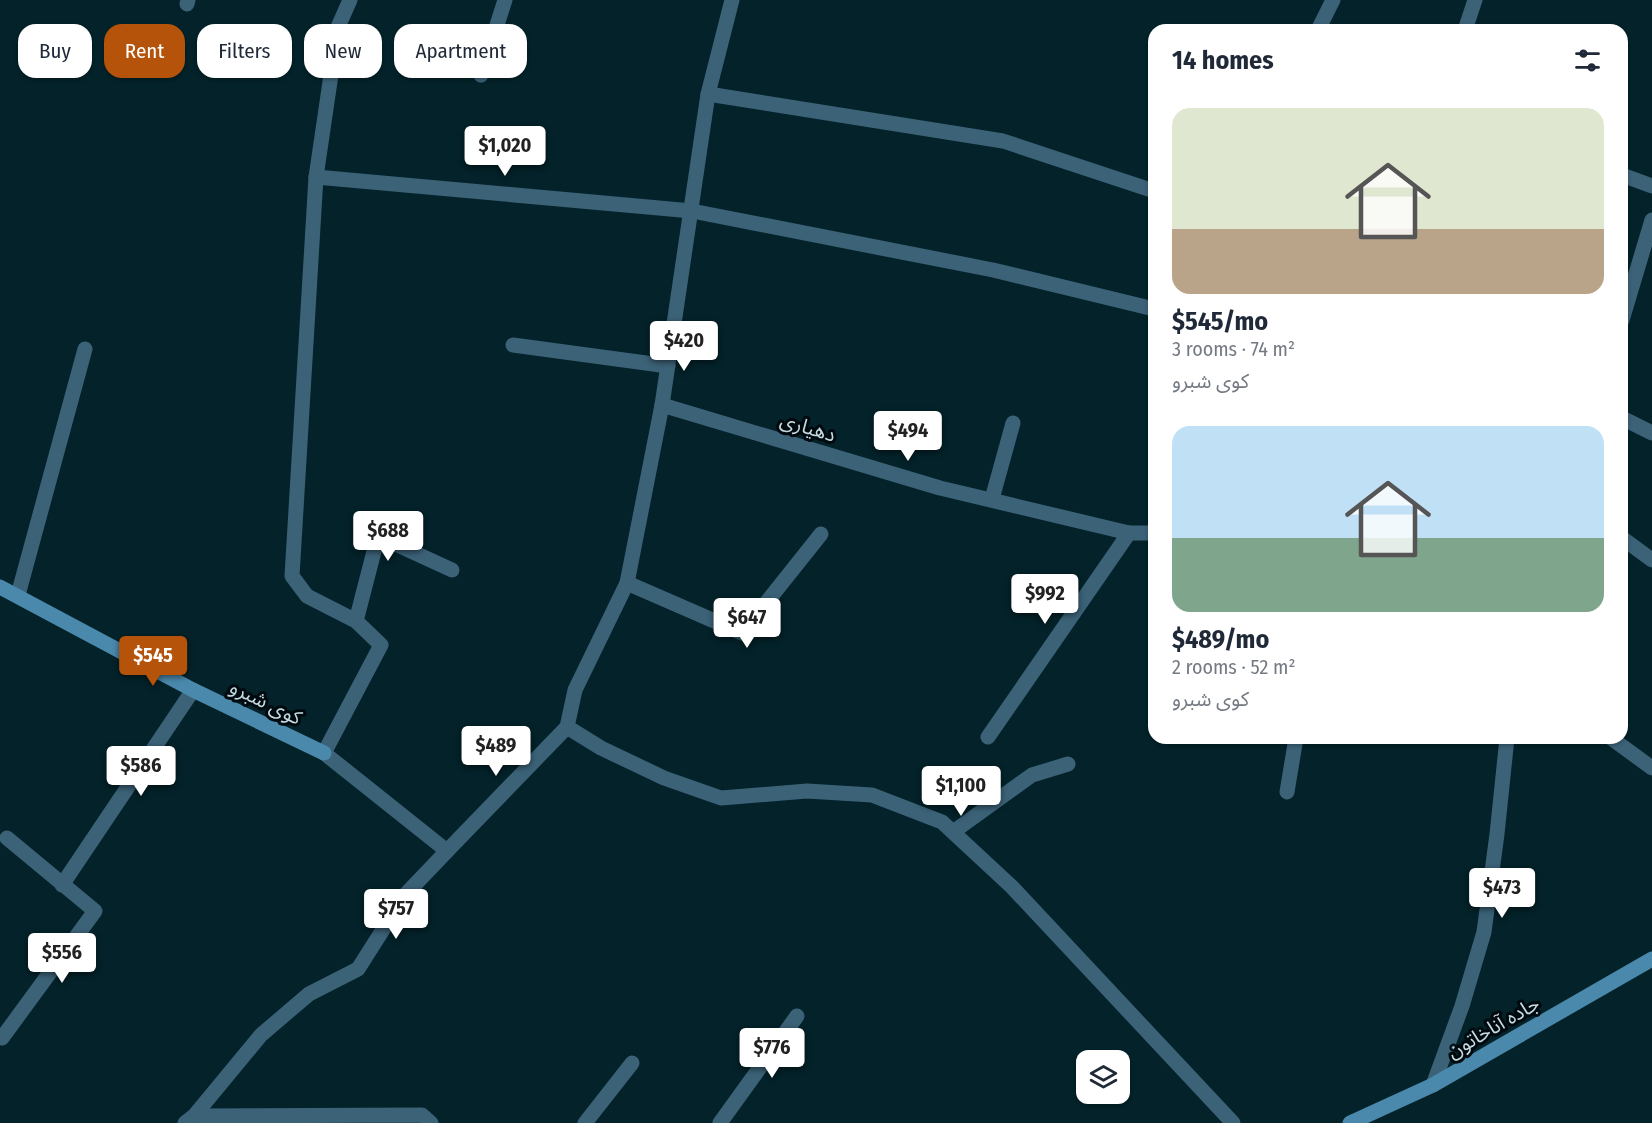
<!DOCTYPE html>
<meta charset="utf-8">
<style>
:root{--surface:#fff;--page:#f2f2f3;--text:#1f2937;--muted:#747a83;--accent:#b45309}
body{margin:0;font-family:"Fira Sans Condensed","Noto Sans Arabic",sans-serif;background:var(--page);color:var(--text);height:100vh;display:flex;flex-direction:column;font-size:22px;white-space:nowrap}
*{box-sizing:border-box;margin:0}
p{font-size:20px;color:var(--muted)}
.icon{flex:none;width:33px;height:33px;fill:none;stroke:currentColor;stroke-width:2;stroke-linecap:round;stroke-linejoin:round}
.map{position:relative;flex:1;overflow:hidden}
.panel{position:absolute;left:1148px;top:24px;width:480px;height:720px;display:flex;flex-direction:column;background:var(--surface);border-radius:18px;box-shadow:0 2px 4px #0004}
.panel>*{flex:none}
.guide{position:absolute;left:18px;top:24px;width:570px;height:54px;display:flex;gap:12px}
.tools{position:absolute;left:1076px;top:1050px;display:grid;gap:12px}
.tools a{display:grid;place-items:center;width:54px;height:54px;border-radius:12px;background:var(--surface);box-shadow:0 2px 4px #0004;font-size:30px}
.price{position:absolute;translate:-50% -51px;padding:0 14px;border-radius:6px;background:#fff;color:#222;font-size:20px;line-height:39px;filter:drop-shadow(0 2px 3px #0008)}
.price::after{content:'';position:absolute;left:50%;top:36px;width:18px;height:14px;margin-left:-9px;background:inherit;clip-path:polygon(0 0,100% 0,50% 100%)}
.price.current{background:var(--accent);color:#fff}
ul{padding:0;list-style:none}
li{display:grid;align-content:center;gap:12px;height:318px;padding:0 24px}
li span{display:grid;place-items:center;height:186px;border-radius:18px;color:#555}
li>.icon{margin-inline-start:auto}
span .icon{width:108px;height:108px;fill:#fffc;stroke-width:1}
li b{font-size:26px}
h2{display:flex;justify-content:space-between;align-items:center;height:72px;padding:0 24px;font-size:26px}
.pill{padding:0 21px;border-radius:18px;background:var(--surface);box-shadow:0 2px 4px #0004;font-size:21px;line-height:54px}
.pill.current{background:var(--accent);color:#fff}
.map>svg:first-child{display:block}
.lines{fill:none;stroke-linecap:round;stroke-linejoin:round}
.street{stroke:#3c6278;stroke-width:15}
.secondary{stroke:#4a89ac;stroke-width:15}
.labels{text-anchor:middle;dominant-baseline:central;stroke-width:6;stroke-linejoin:round;paint-order:stroke}
.street-label{font-size:20px;fill:#c6dbe1;stroke:#000a0e}
</style>
<div class="map">
<svg width="1652" height="1123" viewBox="0 0 1652 1123">
<rect width="100%" height="100%" fill="#032229"/>
<g class="lines">
<g class="street">
<path d="M187 4 188 0"/>
<path d="M1318 30 1333 0"/>
<path d="M1465 30 1475 0"/>
<path d="M481 75 505 0"/>
<path d="M708 94 1003 141 1154 191"/>
<path d="M1622 175 1652 186"/>
<path d="M316 177 692 211 993 270 1154 309"/>
<path d="M1622 320 1652 220"/>
<path d="M513 345 668 366"/>
<path d="M662 405 940 488 1129 533H1154"/>
<path d="M1622 418 1652 433"/>
<path d="M992 499 1013 423"/>
<path d="M1622 538 1652 560"/>
<path d="M627 583 742 633 821 534"/>
<path d="M18 595 85 349"/>
<path d="M356 621 378 536 452 570"/>
<path d="M567 727 601 748 664 778 721 798 807 791 872 795 942 822 1012 887 1233 1123"/>
<path d="M988 737 1129 533"/>
<path d="M1611 738 1652 768"/>
<path d="M1287 792 1296 738"/>
<path d="M953 832 1032 775 1068 764"/>
<path d="M447 851 567 727 575 690 627 583 662 405 708 94 732 0"/>
<path d="M62 885 193 690"/>
<path d="M2 1038 95 911 7 838"/>
<path d="M1433 1085 1462 1006 1484 932 1497 834 1507 738"/>
<path d="M194 1116 422 1115 431 1123"/>
<path d="M185 1123 194 1116 261 1035 309 994 358 969 405 895 447 851 324 753 381 645 356 621 307 596 292 576 316 177 338 27 350 0"/>
<path d="M585 1123 632 1063"/>
<path d="M720 1123 797 1016"/>
</g>
<g class="secondary">
<path d="M0 587 193 690 324 753"/>
<path d="M1350 1123 1433 1085 1652 959"/>
</g>
</g>
<g class="labels">
<g class="street-label">
<text transform="translate(808 427) rotate(17)">دهیاری</text>
<text transform="translate(266 702) rotate(26)">کوی شبرو</text>
<text transform="translate(1493 1027) rotate(-30)">جاده آناخاتون</text>
</g>
</g>
</svg>
<div class="tools">
<a><svg class="icon" aria-label="layers" viewBox="0 0 24 24"><path d="M12 4l9 5-9 5-9-5zM3 14l9 5 9-5"/></svg></a>
</div>
<b class="price" style="left:505px;top:177px">$1,020</b>
<b class="price" style="left:684px;top:372px">$420</b>
<b class="price" style="left:908px;top:462px">$494</b>
<b class="price" style="left:388px;top:562px">$688</b>
<b class="price" style="left:1045px;top:625px">$992</b>
<b class="price" style="left:747px;top:649px">$647</b>
<b class="price current" style="left:153px;top:687px">$545</b>
<b class="price" style="left:496px;top:777px">$489</b>
<b class="price" style="left:141px;top:797px">$586</b>
<b class="price" style="left:961px;top:817px">$1,100</b>
<b class="price" style="left:1502px;top:919px">$473</b>
<b class="price" style="left:396px;top:940px">$757</b>
<b class="price" style="left:62px;top:984px">$556</b>
<b class="price" style="left:772px;top:1079px">$776</b>
<div class="guide">
<a class="pill">Buy</a>
<a class="pill current">Rent</a>
<a class="pill">Filters</a>
<a class="pill">New</a>
<a class="pill">Apartment</a>
</div>
<section class="panel">
<h2>14 homes<svg class="icon" aria-label="filters" viewBox="0 0 24 24"><path d="M4 7h16M4 17h16"/><circle cx="9" cy="7" r="2"/><circle cx="15" cy="17" r="2"/></svg></h2>
<ul>
<li><span style="background:linear-gradient(#dfe7d0 65%,#b9a48a 0)"><svg class="icon" aria-label="home" viewBox="0 0 24 24"><path d="M3 11l9-7 9 7M6 9v11h12V9"/></svg></span><div><b>$545/mo</b><p>3 rooms · 74 m²</p><p>کوی شبرو</p></div></li>
<li><span style="background:linear-gradient(#bfe0f5 60%,#7fa58c 0)"><svg class="icon" aria-label="home" viewBox="0 0 24 24"><path d="M3 11l9-7 9 7M6 9v11h12V9"/></svg></span><div><b>$489/mo</b><p>2 rooms · 52 m²</p><p>کوی شبرو</p></div></li>
</ul>
</section>
</div>
